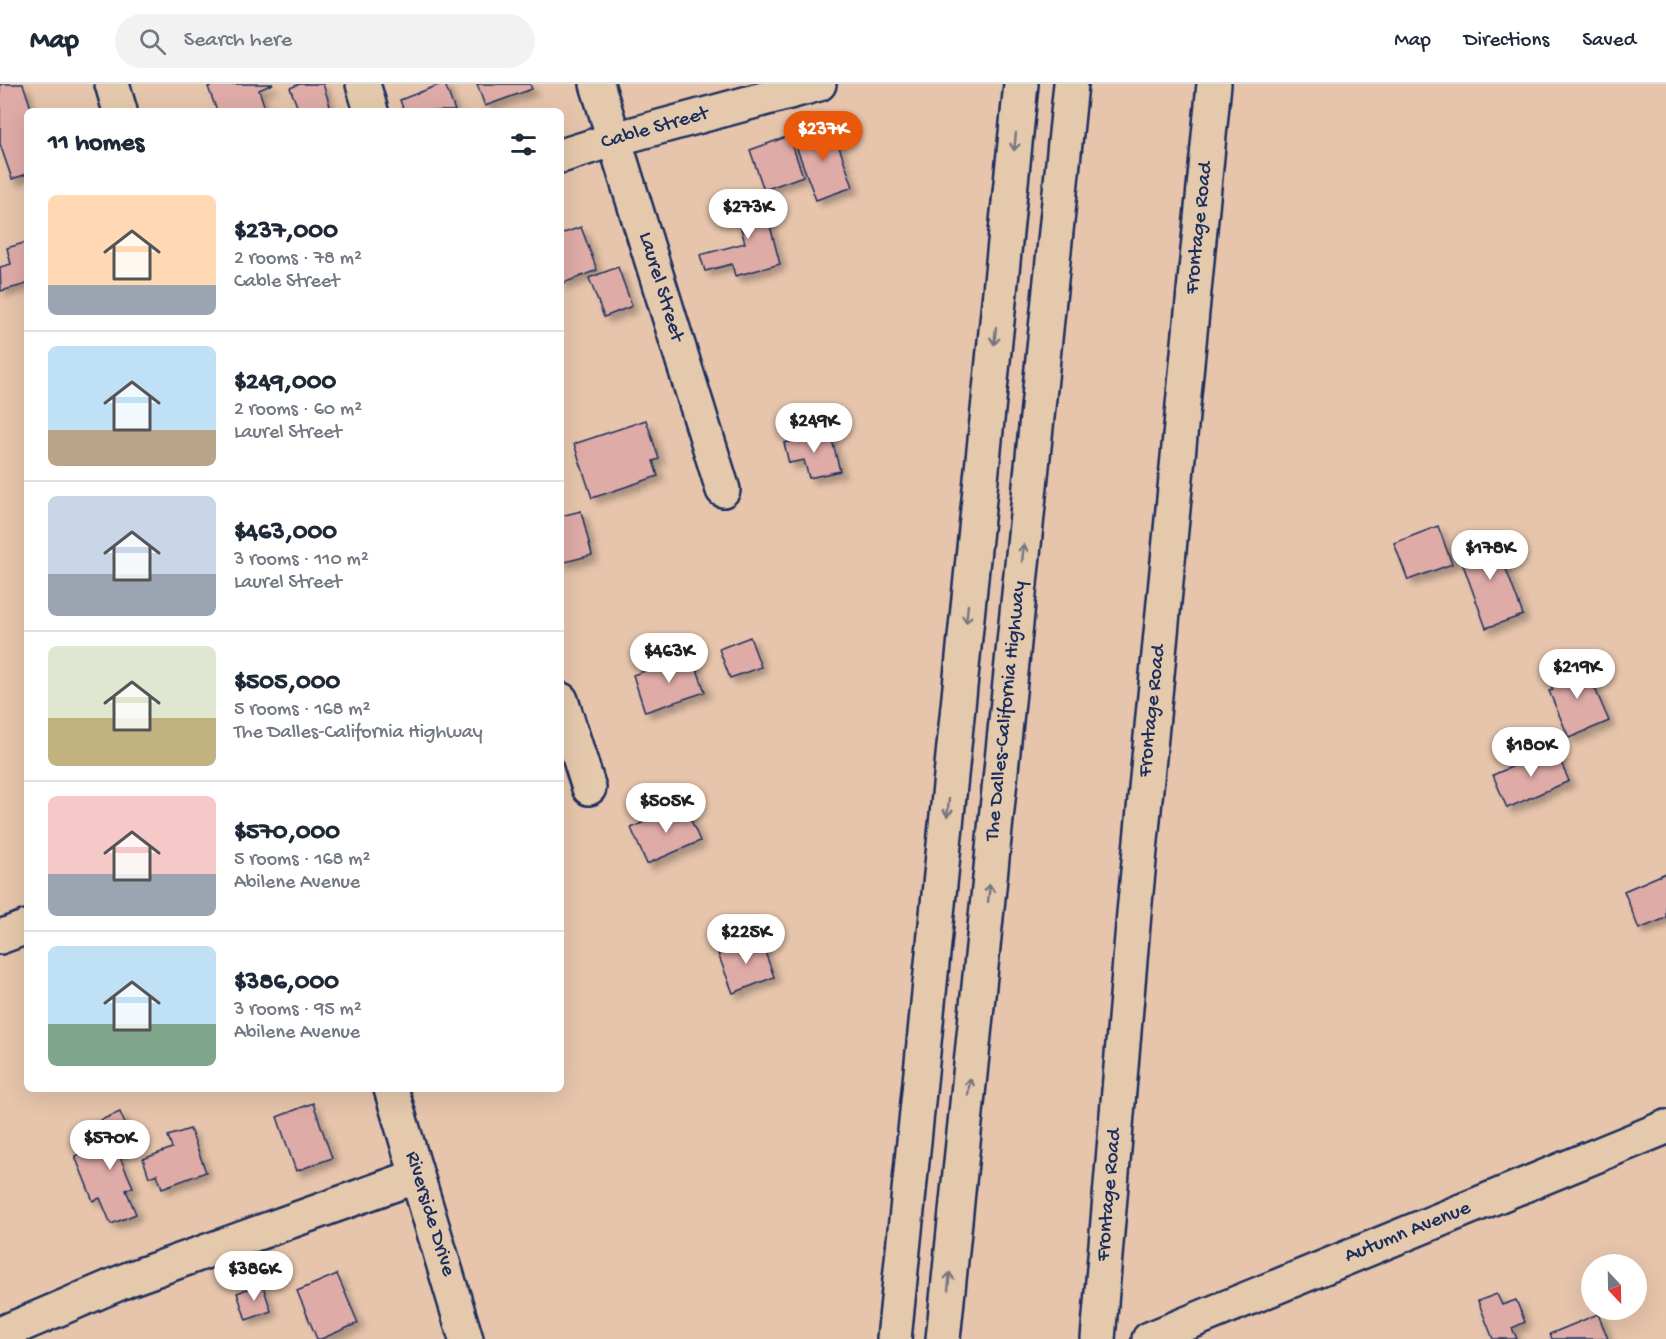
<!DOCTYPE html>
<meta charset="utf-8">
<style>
:root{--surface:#fff;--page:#f2f2f3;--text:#1f2937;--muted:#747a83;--line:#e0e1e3;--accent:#ea580c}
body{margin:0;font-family:"Gochi Hand",sans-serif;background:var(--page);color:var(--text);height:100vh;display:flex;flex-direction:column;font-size:22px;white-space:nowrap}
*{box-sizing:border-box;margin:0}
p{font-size:20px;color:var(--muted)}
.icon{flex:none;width:33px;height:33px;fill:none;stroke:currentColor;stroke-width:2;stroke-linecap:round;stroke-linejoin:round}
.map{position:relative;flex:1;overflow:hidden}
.details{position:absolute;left:24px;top:24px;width:540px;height:984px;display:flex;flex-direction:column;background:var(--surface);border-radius:9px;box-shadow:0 6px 24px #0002}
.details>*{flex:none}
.needle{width:39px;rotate:158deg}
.fabs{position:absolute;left:1581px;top:1170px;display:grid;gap:12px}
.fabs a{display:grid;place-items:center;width:66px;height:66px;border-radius:50%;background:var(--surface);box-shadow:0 6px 24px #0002;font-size:30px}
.price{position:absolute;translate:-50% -51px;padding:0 14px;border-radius:21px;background:#fff;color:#222;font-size:20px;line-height:39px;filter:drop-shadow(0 2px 3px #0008)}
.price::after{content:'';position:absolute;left:50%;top:36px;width:18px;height:14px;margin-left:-9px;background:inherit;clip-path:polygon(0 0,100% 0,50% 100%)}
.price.selected{background:var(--accent);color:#fff}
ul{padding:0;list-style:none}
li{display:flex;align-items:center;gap:18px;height:150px;padding:0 24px}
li+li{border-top:2px solid var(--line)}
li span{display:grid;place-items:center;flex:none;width:168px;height:120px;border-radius:9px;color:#555}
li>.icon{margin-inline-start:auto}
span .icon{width:72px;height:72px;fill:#fffc;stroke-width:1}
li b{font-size:26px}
h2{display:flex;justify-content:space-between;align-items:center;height:72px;padding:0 24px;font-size:26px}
header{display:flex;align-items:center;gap:36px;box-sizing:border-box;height:84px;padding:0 30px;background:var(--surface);border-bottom:2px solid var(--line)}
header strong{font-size:28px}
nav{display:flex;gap:33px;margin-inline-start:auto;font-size:21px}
.search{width:420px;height:54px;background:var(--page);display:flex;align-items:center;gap:15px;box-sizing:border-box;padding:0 21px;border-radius:33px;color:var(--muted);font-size:22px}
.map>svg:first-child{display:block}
.building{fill:#dfaba7;stroke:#1b2f5e;stroke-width:1.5;filter:url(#shadow)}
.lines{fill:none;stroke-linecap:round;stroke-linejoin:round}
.minor-casing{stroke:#1b2f5e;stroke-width:38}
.highway-casing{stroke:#1b2f5e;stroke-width:38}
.minor{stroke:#e5c9ac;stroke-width:33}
.highway{stroke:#e5c9ac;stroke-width:33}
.oneway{stroke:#767481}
.labels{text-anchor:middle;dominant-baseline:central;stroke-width:5;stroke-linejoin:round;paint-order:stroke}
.street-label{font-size:21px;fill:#1b2f5e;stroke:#e5c9ac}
</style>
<header>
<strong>Map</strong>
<div class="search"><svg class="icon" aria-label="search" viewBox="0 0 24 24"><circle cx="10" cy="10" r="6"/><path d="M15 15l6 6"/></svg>Search here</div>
<nav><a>Map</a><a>Directions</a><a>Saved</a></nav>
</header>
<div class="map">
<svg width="1666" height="1255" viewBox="0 0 1666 1255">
<defs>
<filter id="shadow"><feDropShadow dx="5.5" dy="5.5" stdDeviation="3" flood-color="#0004"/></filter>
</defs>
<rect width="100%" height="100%" fill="#e7c5ac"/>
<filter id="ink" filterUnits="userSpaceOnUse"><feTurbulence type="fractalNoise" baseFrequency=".0167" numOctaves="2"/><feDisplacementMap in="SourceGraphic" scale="12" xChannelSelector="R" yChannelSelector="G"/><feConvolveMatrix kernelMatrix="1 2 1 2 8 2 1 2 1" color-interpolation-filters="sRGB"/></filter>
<g filter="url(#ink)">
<g class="building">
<path d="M0 0H23L32 27H27V90L12 95 0 60Z"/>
<path d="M216 0H273L259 6 266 27H217L208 3Z"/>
<path d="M300 0H323L330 22 316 27H299L290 4Z"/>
<path d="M441 0H445L455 27H404L400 16Z"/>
<path d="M477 0H530L532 5 485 22Z"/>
<path d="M831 40 853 103 816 116 793 54Z"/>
<path d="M789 52 803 92 764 106 750 66Z"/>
<path d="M761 108 780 180 735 192 732 180 705 187 700 171 745 159 733 115Z"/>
<path d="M581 143 597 186 561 200V150Z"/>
<path d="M27 158V200L1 207 0 183 11 180 7 164Z"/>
<path d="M618 183 632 222 604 233 589 194Z"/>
<path d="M646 336 659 375 653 377 658 392 592 414 574 360Z"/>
<path d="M830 348 840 387 809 394 804 376 789 379 784 359Z"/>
<path d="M581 427 592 471 561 479V432Z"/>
<path d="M1438 442 1452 480 1408 496 1394 459Z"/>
<path d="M1493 450 1523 531 1486 544 1457 464Z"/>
<path d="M750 553 761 583 730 594 719 565Z"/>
<path d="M692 571 705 608 645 628 633 591Z"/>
<path d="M1583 577 1609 637 1569 654 1549 607 1553 606 1547 592Z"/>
<path d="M1555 664 1569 697 1507 724 1493 691Z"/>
<path d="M684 720 700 757 647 780 631 744Z"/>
<path d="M1666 789V834L1639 845 1624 807Z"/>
<path d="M760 854 774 893 733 909 718 870Z"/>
<path d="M313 1019 332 1074 296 1087 277 1033Z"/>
<path d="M120 1028 134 1062 118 1069 133 1103 126 1106 136 1130 111 1140 100 1114 93 1117 75 1072 110 1057 101 1036Z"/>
<path d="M190 1045 206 1088 162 1104 157 1090 149 1093 143 1075 172 1064 168 1052Z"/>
<path d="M337 1190 358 1239 321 1255H317L297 1207Z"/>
<path d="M262 1199 271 1227 246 1236 237 1209Z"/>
<path d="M1497 1210 1502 1221 1516 1216 1525 1238 1512 1244 1517 1255H1493L1478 1217Z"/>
<path d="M1598 1230 1608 1255H1552L1550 1250Z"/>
</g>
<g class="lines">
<defs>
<g id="minor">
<path d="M112 0 120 27"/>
<path d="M363 0 371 27"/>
<path d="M597 0 723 406"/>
<path d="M561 72 615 55 819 0"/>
<path d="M561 616 589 704"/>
<path d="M0 853 27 843"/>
<path d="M391 1005 466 1255"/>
<path d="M0 1250 129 1195 417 1092"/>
<path d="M1098 1255 1134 829 1214 0"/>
<path d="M1149 1255 1666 1043"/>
</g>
<g id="highway">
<path d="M894 1255 1021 0"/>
<path d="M943 1255 1071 0"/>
</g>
</defs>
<use href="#minor" class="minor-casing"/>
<use href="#highway" class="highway-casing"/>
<use href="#minor" class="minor"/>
<use href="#highway" class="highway"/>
</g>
<defs><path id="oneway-shaft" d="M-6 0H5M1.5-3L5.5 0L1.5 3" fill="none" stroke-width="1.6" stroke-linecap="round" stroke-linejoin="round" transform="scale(1.5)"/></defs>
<g class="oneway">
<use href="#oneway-shaft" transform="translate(1015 58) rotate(96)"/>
<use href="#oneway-shaft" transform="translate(995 252) rotate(96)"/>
<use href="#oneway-shaft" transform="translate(1023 469) rotate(-84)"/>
<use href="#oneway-shaft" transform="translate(967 530) rotate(96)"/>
<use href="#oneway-shaft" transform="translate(948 724) rotate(96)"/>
<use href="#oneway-shaft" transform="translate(989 809) rotate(-84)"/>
<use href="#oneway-shaft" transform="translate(969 1003) rotate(-84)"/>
<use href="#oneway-shaft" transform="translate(949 1197) rotate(-84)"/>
</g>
</g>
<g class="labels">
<g class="street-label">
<text transform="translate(655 45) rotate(-16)">Cable Street</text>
<text transform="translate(1200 144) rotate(-84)">Frontage Road</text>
<text transform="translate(660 203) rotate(73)">Laurel Street</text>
<text transform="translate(1007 627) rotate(-84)">The Dalles-California Highway</text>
<text transform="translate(1153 627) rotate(-84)">Frontage Road</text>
<text transform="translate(1110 1111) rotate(-85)">Frontage Road</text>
<text transform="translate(429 1130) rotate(73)">Riverside Drive</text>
<text transform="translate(1408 1149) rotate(-22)">Autumn Avenue</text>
</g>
</g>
</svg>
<div class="fabs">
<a><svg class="needle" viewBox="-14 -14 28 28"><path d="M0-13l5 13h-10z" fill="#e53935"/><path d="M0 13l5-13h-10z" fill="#747a83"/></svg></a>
</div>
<b class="price selected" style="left:823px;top:78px">$237K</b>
<b class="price" style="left:748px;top:156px">$273K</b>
<b class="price" style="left:814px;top:370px">$249K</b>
<b class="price" style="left:1490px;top:497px">$178K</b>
<b class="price" style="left:669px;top:600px">$463K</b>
<b class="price" style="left:1577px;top:616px">$219K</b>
<b class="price" style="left:1531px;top:694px">$180K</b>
<b class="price" style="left:666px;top:750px">$505K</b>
<b class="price" style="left:746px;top:881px">$225K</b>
<b class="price" style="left:110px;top:1087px">$570K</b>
<b class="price" style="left:254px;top:1218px">$386K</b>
<section class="details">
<h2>11 homes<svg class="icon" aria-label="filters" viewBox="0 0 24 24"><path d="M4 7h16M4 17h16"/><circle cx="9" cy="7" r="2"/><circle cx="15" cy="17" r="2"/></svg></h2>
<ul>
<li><span style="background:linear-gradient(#ffd9b3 75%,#9aa5b1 0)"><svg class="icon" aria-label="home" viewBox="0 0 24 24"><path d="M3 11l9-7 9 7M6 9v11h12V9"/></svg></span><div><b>$237,000</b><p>2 rooms · 78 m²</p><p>Cable Street</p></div></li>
<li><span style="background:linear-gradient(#bfe0f5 70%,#b9a48a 0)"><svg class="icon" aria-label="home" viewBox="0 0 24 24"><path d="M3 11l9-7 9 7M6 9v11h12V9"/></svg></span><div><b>$249,000</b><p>2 rooms · 60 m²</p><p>Laurel Street</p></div></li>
<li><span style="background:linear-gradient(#c9d6e8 65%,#9aa5b1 0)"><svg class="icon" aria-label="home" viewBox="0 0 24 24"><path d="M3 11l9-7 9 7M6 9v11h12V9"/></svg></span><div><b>$463,000</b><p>3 rooms · 110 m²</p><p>Laurel Street</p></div></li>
<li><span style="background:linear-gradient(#dfe7d0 60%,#c2b280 0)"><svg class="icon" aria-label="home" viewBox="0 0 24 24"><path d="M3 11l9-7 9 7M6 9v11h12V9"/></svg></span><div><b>$505,000</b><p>5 rooms · 168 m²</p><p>The Dalles-California Highway</p></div></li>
<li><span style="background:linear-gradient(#f6c9c9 65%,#9aa5b1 0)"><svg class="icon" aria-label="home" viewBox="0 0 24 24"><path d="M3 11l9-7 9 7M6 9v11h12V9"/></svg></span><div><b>$570,000</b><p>5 rooms · 168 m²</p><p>Abilene Avenue</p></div></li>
<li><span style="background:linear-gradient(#bfe0f5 65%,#7fa58c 0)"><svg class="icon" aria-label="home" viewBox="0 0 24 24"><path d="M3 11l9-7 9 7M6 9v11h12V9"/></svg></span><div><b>$386,000</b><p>3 rooms · 95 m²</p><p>Abilene Avenue</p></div></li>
</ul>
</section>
</div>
